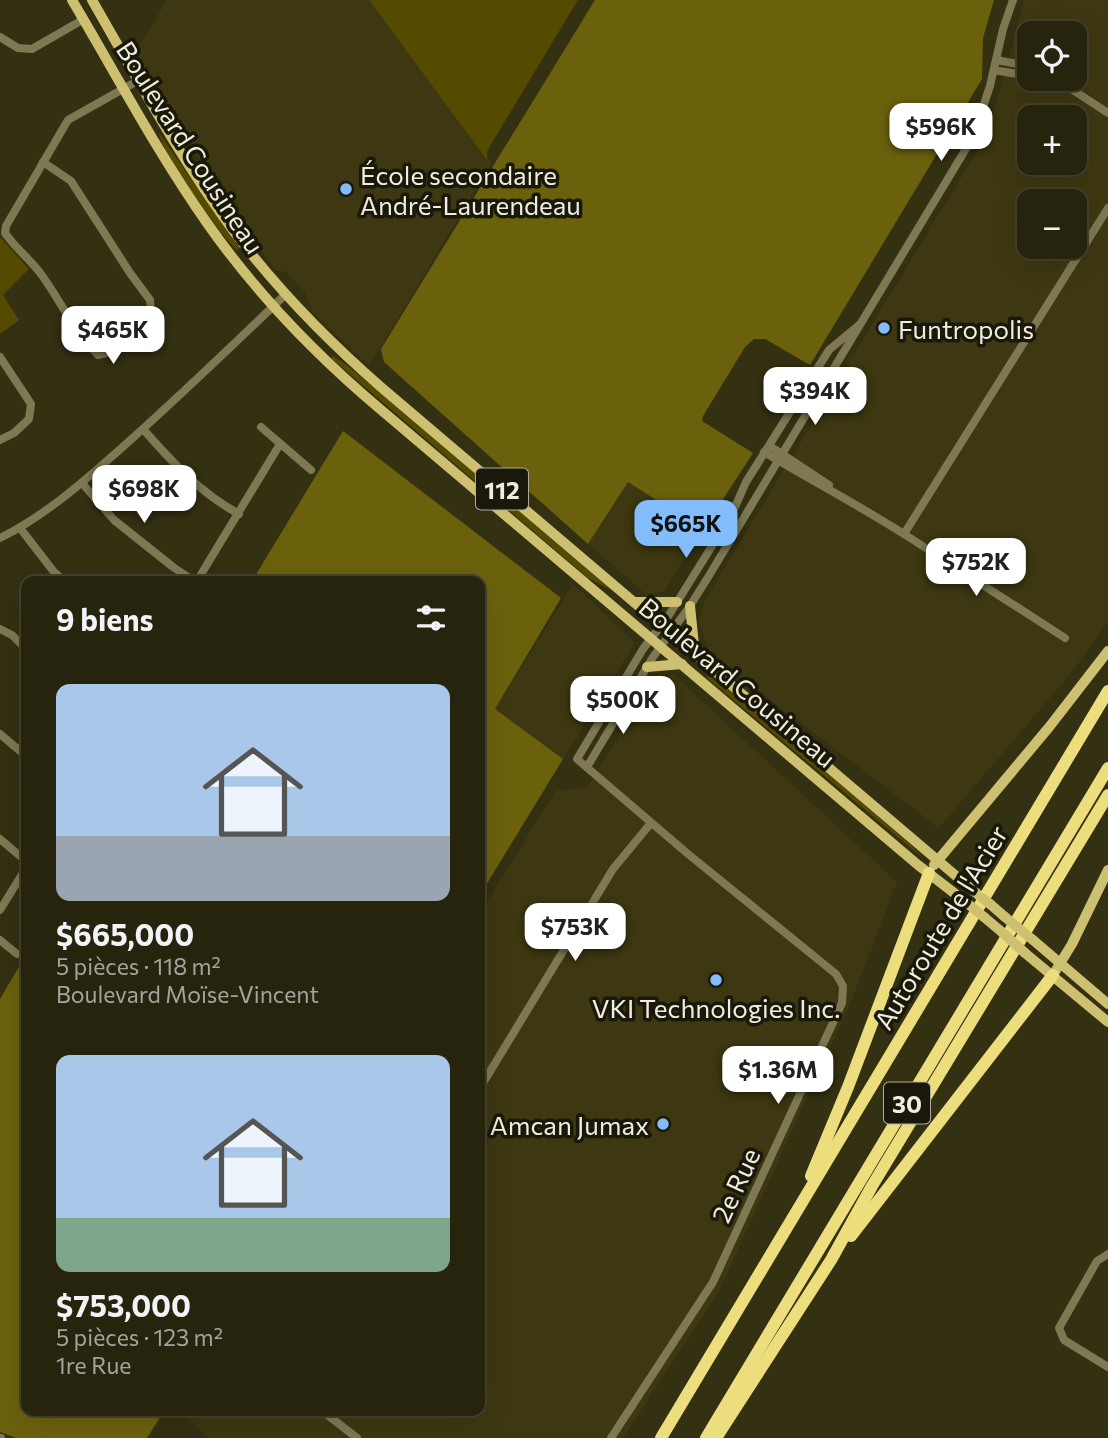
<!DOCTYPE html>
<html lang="fr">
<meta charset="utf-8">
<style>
:root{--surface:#27240e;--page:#2f2c17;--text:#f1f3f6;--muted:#a4a49e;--line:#43412e;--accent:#83bcfb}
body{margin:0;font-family:Commissioner,sans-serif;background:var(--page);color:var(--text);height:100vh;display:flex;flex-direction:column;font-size:26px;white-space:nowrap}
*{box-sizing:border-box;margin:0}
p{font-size:23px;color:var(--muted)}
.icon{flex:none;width:38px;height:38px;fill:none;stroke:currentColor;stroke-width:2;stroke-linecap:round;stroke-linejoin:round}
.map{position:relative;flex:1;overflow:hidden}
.panel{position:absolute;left:21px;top:576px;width:464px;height:840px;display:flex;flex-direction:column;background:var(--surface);border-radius:14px;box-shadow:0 7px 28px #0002,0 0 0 2px var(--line)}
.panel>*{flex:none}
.fabs{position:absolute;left:1017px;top:21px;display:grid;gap:14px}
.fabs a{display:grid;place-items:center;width:70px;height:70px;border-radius:14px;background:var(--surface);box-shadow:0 7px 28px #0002,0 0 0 2px var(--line);font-size:35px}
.price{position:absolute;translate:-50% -60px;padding:0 16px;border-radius:14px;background:#fff;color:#222;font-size:23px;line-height:46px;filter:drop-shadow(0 2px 4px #0008)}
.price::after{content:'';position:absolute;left:50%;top:42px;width:21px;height:16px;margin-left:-10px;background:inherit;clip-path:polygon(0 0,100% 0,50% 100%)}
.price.selected{background:var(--accent);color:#111}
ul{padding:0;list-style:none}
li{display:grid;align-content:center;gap:14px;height:371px;padding:0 35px}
li span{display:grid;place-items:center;height:217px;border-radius:14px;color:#555}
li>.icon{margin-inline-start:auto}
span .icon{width:126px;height:126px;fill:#fffc;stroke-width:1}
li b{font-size:30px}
h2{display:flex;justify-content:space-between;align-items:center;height:84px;padding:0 35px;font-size:30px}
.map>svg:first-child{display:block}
.built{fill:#3d3811;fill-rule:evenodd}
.green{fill:#544a00}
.forest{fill:#6b610d}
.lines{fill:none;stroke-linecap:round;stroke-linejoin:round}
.minor{stroke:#7e7953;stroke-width:8}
.major{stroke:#cdc171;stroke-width:10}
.highway{stroke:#ecde7c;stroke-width:12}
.major-bridge{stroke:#cdc171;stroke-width:10}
.poi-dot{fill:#83bcfb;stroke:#19180b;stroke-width:2.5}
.labels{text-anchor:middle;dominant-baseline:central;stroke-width:7;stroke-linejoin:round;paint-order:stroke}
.shield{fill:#19180b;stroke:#afad9d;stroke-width:2}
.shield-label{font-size:24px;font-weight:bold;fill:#efeddc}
.street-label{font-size:26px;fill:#efeddc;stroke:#19180b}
.poi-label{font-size:26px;fill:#efeddc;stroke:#19180b;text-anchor:start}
</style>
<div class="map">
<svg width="1108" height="1438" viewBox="0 0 1108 1438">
<rect width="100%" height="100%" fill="#343012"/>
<g class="built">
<path d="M167 0H369L492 163 369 366 312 311 305 293 287 272 276 270 233 214 135 56V52Z"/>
<path d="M1024 0H1108V621L1072 672 939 828 711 655 699 623 705 600 982 143 998 98ZM1029 33H1074V79H1029ZM1029 117H1074V163H1029ZM1029 201H1074V247H1029Z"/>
<path d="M628 482 703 530 664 592 647 595 588 544Z"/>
<path d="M573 584 635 643 563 759 495 709Z"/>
<path d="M673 674 897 882 850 1004 719 1291 623 1438H210L179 1410H480V913L556 790 587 788 651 684Z"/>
</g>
<g class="green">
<path d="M369 0H578L487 151V160Z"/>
<path d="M159 133 239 248 237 250C220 236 162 152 159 133Z"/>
<path d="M0 237 29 269 3 295 19 320 0 334Z"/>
<path d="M333 356 347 365 613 591 588 578 331 358Z"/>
<path d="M708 676 735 694 911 845 924 859 707 678Z"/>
</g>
<g class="forest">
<path d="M595 0H994L983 38 982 79 810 365 765 339H754L745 347 703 416 702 421 753 453 703 530 628 482 588 544 384 362 381 349Z"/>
<path d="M343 431 561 598 495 709 563 759 480 895V581H252Z"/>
<path d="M26 955V1410L164 1411 147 1438H16L0 1432V999Z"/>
</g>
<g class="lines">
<g class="minor">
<path d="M0 37 18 48 32 49 84 19"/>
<path d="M996 60 1029 66"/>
<path d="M994 70 1029 76"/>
<path d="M1039 79 1062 86"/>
<path d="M1056 79 1108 113"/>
<path d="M43 162 71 181 130 273 150 300 151 314 110 352 98 355C74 331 60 300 41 274 30 259 15 248 5 233L6 226 68 120 139 80"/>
<path d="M0 357 31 404 29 419 14 433 0 440"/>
<path d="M261 427 311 470"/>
<path d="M143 429C172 462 200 493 239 514"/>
<path d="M770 446 829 485"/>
<path d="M764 452C811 480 858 505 904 534L1108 208"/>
<path d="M82 483 114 520 173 567 194 581"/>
<path d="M20 528 54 572 64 581"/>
<path d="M904 534 1065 638"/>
<path d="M0 538C43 517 81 484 117 452 174 402 230 348 286 294"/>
<path d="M197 581 280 444"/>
<path d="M0 629 12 635 26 649"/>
<path d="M0 734 26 756"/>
<path d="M587 767 653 657 690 606 710 574 973 137 990 86 1003 29 1013 0"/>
<path d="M0 839 26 861"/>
<path d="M0 910 26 868"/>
<path d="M0 940 17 954"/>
<path d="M480 1088 613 869 651 823"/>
<path d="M1108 1254 1097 1261 1059 1328 1064 1340 1108 1367"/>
<path d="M321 1410 357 1438"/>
<path d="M0 1438H1"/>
<path d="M611 1438 713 1282 842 1003 843 986 836 974 688 854 577 759 643 649 669 615 712 546 735 507 746 482 829 350 859 325"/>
</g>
<g class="major">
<path d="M72 0C116 74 157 152 207 223 256 293 315 354 380 409L918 865 967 903"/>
<path d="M92 0C137 78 181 160 235 233 278 290 328 341 382 388L982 898"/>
<path d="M634 602H677"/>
<path d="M690 606 695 655"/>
<path d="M647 667 682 664"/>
<path d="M934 865 1050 726 1108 651"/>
<path d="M990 904 1005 917"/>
<path d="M984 917 1003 933"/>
<path d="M1033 940 1108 1004"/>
<path d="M1025 953 1108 1022"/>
<path d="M1053 975 1072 944 1108 870"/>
</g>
<g class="highway">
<path d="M811 1176 848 1087 929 873"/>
<path d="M851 1236 1053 975"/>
<path d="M661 1438 1108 691"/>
<path d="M706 1438 1108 768"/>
<path d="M716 1438 831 1260 872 1186 1108 795"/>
</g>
<g class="major-bridge">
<path d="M982 898 990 904"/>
<path d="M967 903 984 917"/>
<path d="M1005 917 1033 940"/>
<path d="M1003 933 1025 953"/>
</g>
</g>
<g class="poi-dot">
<circle cx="346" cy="189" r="7"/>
<circle cx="884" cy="328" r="7"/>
<circle cx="716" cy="980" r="7"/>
<circle cx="663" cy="1124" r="7"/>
</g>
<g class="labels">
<g class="shield">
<rect x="476" y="468.5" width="52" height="41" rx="5"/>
<rect x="884" y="1082.5" width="46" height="41" rx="5"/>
</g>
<g class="shield-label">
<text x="502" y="489">112</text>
<text x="907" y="1103">30</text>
</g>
<g class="street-label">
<text transform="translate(191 147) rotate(57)">Boulevard Cousineau</text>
<text transform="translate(738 682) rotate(40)">Boulevard Cousineau</text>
<text transform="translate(940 927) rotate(-59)">Autoroute de l'Acier</text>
<text transform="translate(735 1185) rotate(-65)">2e Rue</text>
</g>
<g class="poi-label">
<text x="360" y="174">École secondaire<tspan x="360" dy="30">André-Laurendeau</tspan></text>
<text x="898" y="328">Funtropolis</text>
<text x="716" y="1007" text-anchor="middle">VKI Technologies Inc.</text>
<text x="649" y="1124" text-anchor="end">Amcan Jumax</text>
</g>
</g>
</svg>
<div class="fabs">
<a><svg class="icon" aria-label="locate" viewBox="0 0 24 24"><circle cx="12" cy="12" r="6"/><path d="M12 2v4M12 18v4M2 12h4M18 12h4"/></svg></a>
<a>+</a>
<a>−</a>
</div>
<b class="price" style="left:941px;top:163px">$596K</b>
<b class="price" style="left:113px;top:366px">$465K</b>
<b class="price" style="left:815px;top:427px">$394K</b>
<b class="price" style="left:144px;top:525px">$698K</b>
<b class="price selected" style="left:686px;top:560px">$665K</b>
<b class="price" style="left:976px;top:598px">$752K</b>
<b class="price" style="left:623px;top:736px">$500K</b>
<b class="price" style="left:575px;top:963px">$753K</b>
<b class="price" style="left:778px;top:1106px">$1.36M</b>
<section class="panel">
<h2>9 biens<svg class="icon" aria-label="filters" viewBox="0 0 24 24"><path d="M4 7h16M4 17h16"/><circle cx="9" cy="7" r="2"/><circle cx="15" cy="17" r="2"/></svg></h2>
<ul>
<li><span style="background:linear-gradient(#a9c7e8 70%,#9aa5b1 0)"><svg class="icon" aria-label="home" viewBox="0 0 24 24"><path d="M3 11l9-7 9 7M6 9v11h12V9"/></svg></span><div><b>$665,000</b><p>5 pièces · 118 m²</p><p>Boulevard Moïse-Vincent</p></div></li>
<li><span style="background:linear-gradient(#a9c7e8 75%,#7fa58c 0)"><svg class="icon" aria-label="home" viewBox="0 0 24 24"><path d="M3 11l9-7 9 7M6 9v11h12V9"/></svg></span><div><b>$753,000</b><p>5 pièces · 123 m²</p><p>1re Rue</p></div></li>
</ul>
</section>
</div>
